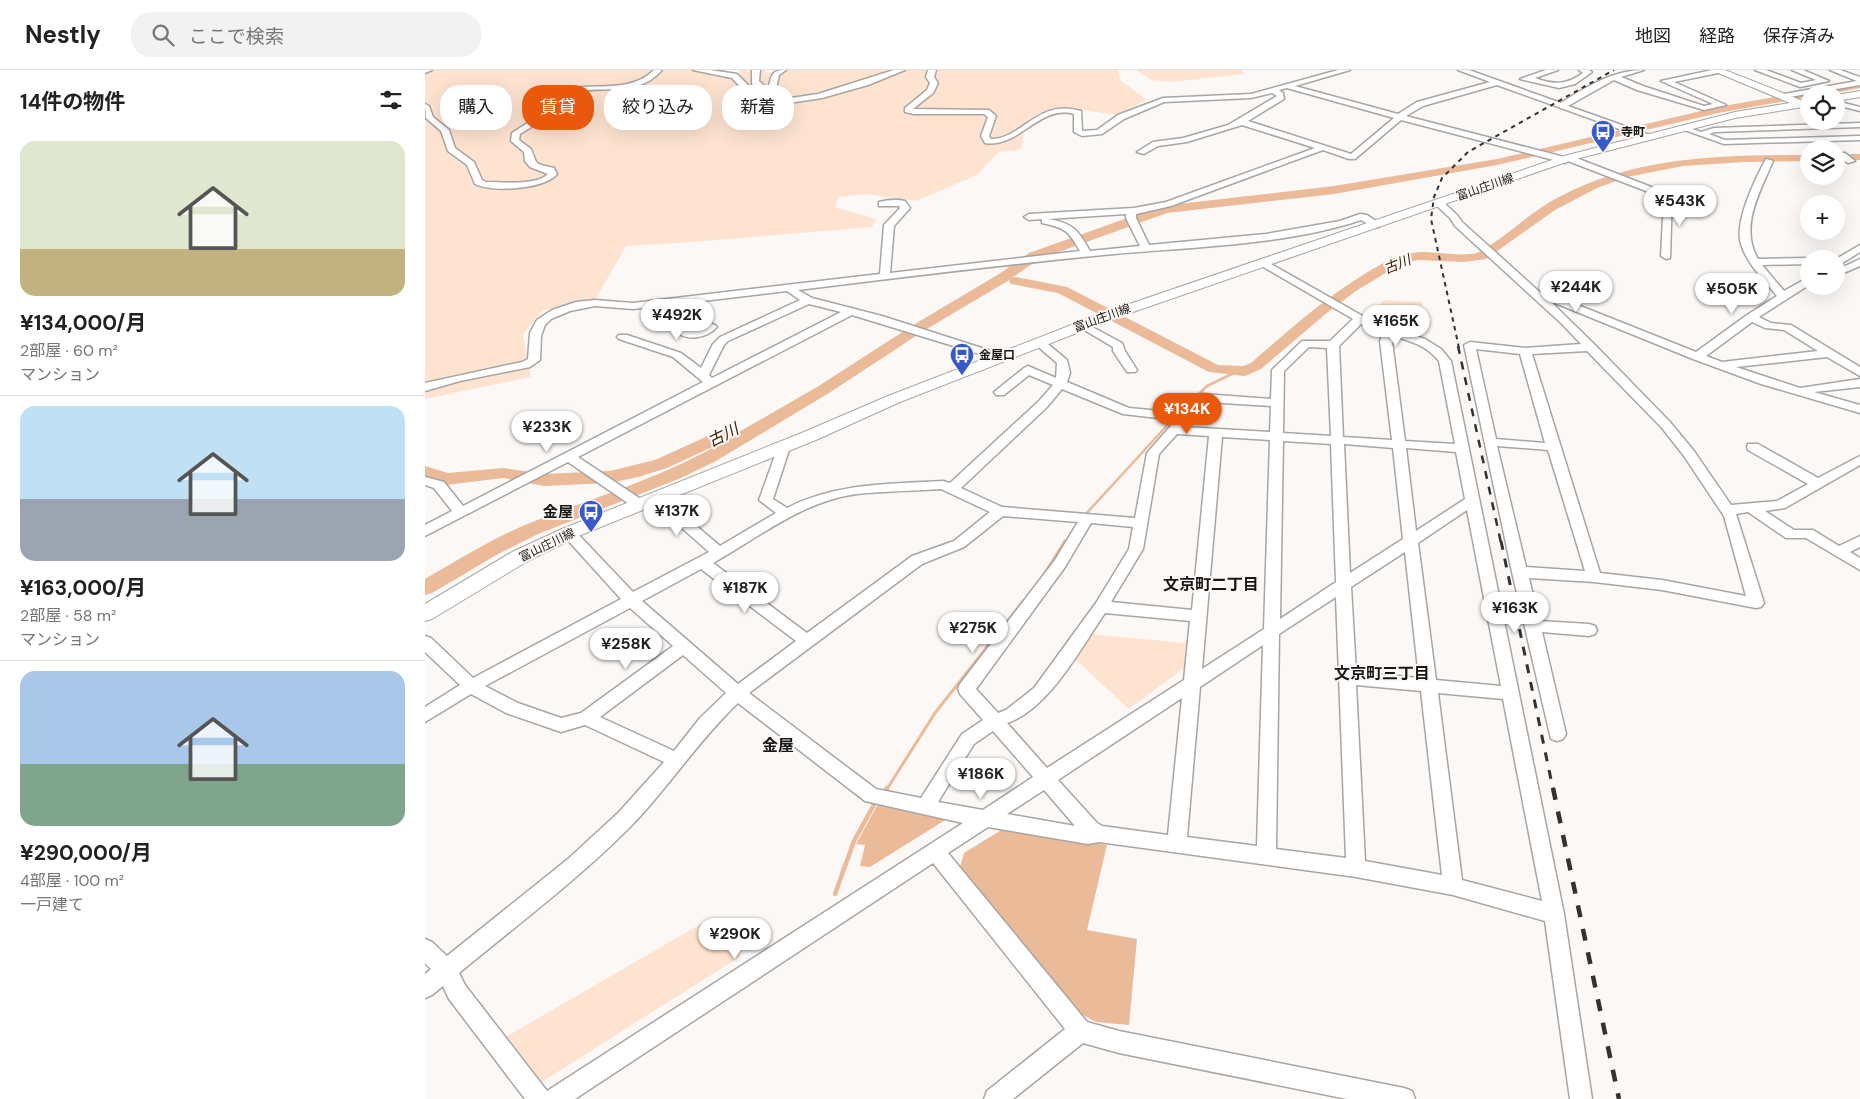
<!DOCTYPE html>
<html lang="ja">
<meta charset="utf-8">
<style>
:root{--surface:#fff;--page:#f2f2f2;--text:#222;--muted:#767676;--line:#e0e0e0;--accent:#ea580c}
body{margin:0;font-family:"DM Sans","Noto Sans JP",sans-serif;background:var(--page);color:var(--text);height:100vh;display:flex;flex-direction:column;font-size:19px;white-space:nowrap}
*{box-sizing:border-box;margin:0}
p{font-size:16px;color:var(--muted)}
.icon{flex:none;width:28px;height:28px;fill:none;stroke:currentColor;stroke-width:2;stroke-linecap:round;stroke-linejoin:round}
.map{position:relative;flex:1;overflow:hidden}
.panel{display:flex;flex-direction:column;background:var(--surface);width:425px}
.panel>*{flex:none}
.hud{position:absolute;left:15px;top:15px;width:475px;height:45px;display:flex;gap:10px}
.controls{position:absolute;left:1375px;top:15px;display:grid;gap:10px}
.controls a{display:grid;place-items:center;width:45px;height:45px;border-radius:50%;background:var(--surface);box-shadow:0 5px 20px #0002;font-size:25px}
.price{position:absolute;translate:-50% -42px;padding:0 11px;border-radius:18px;background:#fff;color:#222;font-size:16px;line-height:32px;filter:drop-shadow(0 1px 2px #0008)}
.price::after{content:'';position:absolute;left:50%;top:30px;width:15px;height:11px;margin-left:-8px;background:inherit;clip-path:polygon(0 0,100% 0,50% 100%)}
.price.current{background:var(--accent);color:#fff}
ul{padding:0;list-style:none}
li{display:grid;align-content:center;gap:10px;height:265px;padding:0 20px}
li+li{border-top:1px solid var(--line)}
li span{display:grid;place-items:center;height:155px;border-radius:15px;color:#555}
li>.icon{margin-inline-start:auto}
span .icon{width:90px;height:90px;fill:#fffc;stroke-width:1}
li b{font-size:21px}
h2{display:flex;justify-content:space-between;align-items:center;height:60px;padding:0 20px;font-size:21px}
.pill{padding:0 18px;border-radius:20px;background:var(--surface);box-shadow:0 5px 20px #0002;font-size:18px;line-height:45px}
.pill.current{background:var(--accent);color:#fff}
header{display:flex;align-items:center;gap:30px;box-sizing:border-box;height:70px;padding:0 25px;background:var(--surface);border-bottom:1px solid var(--line)}
header strong{font-size:24px}
nav{display:flex;gap:28px;margin-inline-start:auto;font-size:18px}
.search{width:350px;height:45px;background:var(--page);display:flex;align-items:center;gap:12px;box-sizing:border-box;padding:0 18px;border-radius:20px;color:var(--muted);font-size:19px}
main{display:flex;flex:1;min-height:0}
.map>svg:first-child{display:block}
.green{fill:#fee3d0}
.water{fill:#eaba99}
.lines{fill:none;stroke-linecap:round;stroke-linejoin:round}
.stream-far2{stroke:#eaba99;stroke-width:2.5}
.stream-far1{stroke:#eaba99;stroke-width:3}
.stream{stroke:#eaba99;stroke-width:4.5}
.river{fill:#eaba99;fill-rule:evenodd}
.minor-casing{stroke:#a8a5a3;stroke-width:3}
.major-casing{stroke:#a8a5a3;stroke-width:2}
.minor{fill:#fff;fill-rule:evenodd}
.major{fill:#fff;fill-rule:evenodd}
.rail-far3{stroke:#333231;stroke-width:2;stroke-dasharray:4.5 4.5;stroke-linecap:butt}
.rail-far2{stroke:#333231;stroke-width:2.5;stroke-dasharray:8 8;stroke-linecap:butt}
.rail-far1{stroke:#333231;stroke-width:3;stroke-dasharray:9 9;stroke-linecap:butt}
.rail{stroke:#333231;stroke-width:4.5;stroke-dasharray:12 12;stroke-linecap:butt}
.labels{text-anchor:middle;dominant-baseline:central;stroke-width:4;stroke-linejoin:round;paint-order:stroke}
.far-poi-label{font-size:12px;font-weight:bold;fill:#181717;stroke:#fbf8f6;text-anchor:start}
.far-street-label{font-size:12px;fill:#181717;stroke:#fbf8f6}
.far-water-label{font-size:14px;font-style:italic;fill:#3f2006;stroke:#fbf8f6}
.poi-label{font-size:15px;font-weight:bold;fill:#181717;stroke:#fbf8f6;text-anchor:end}
.water-label{font-size:16px;font-style:italic;fill:#3f2006;stroke:#fbf8f6}
.neighbourhood-label{font-size:16px;font-weight:bold;fill:#181717;stroke:#fbf8f6}
</style>
<header>
<strong>Nestly</strong>
<div class="search"><svg class="icon" aria-label="search" viewBox="0 0 24 24"><circle cx="10" cy="10" r="6"/><path d="M15 15l6 6"/></svg>ここで検索</div>
<nav><a>地図</a><a>経路</a><a>保存済み</a></nav>
</header>
<main>
<section class="panel">
<h2>14件の物件<svg class="icon" aria-label="filters" viewBox="0 0 24 24"><path d="M4 7h16M4 17h16"/><circle cx="9" cy="7" r="2"/><circle cx="15" cy="17" r="2"/></svg></h2>
<ul>
<li><span style="background:linear-gradient(#dfe7d0 70%,#c2b280 0)"><svg class="icon" aria-label="home" viewBox="0 0 24 24"><path d="M3 11l9-7 9 7M6 9v11h12V9"/></svg></span><div><b>¥134,000/月</b><p>2部屋 · 60 m²</p><p>マンション</p></div></li>
<li><span style="background:linear-gradient(#bfe0f5 60%,#9aa5b1 0)"><svg class="icon" aria-label="home" viewBox="0 0 24 24"><path d="M3 11l9-7 9 7M6 9v11h12V9"/></svg></span><div><b>¥163,000/月</b><p>2部屋 · 58 m²</p><p>マンション</p></div></li>
<li><span style="background:linear-gradient(#a9c7e8 60%,#7fa58c 0)"><svg class="icon" aria-label="home" viewBox="0 0 24 24"><path d="M3 11l9-7 9 7M6 9v11h12V9"/></svg></span><div><b>¥290,000/月</b><p>4部屋 · 100 m²</p><p>一戸建て</p></div></li>
</ul>
</section>
<div class="map">
<svg width="1435" height="1029" viewBox="0 0 1435 1029">
<rect width="100%" height="100%" fill="#fbf8f6"/>
<g class="green">
<path d="M0 0H300V2L314 5 315 0H322L321 2 341 0 339 2 351 3 355 0H817L819 4 747 12 727 10 711 0H693L695 10 722 30 691 45 637 37 598 55V74L594 80 574 82 552 105 491 131 441 124 414 127 409 137 451 149 447 157 268 172 201 176 170 230 118 240 98 264 106 307 0 329Z"/>
<path d="M959 230 997 232 1000 252 968 249 969 257 943 248Z"/>
<path d="M664 564 771 574 762 596 704 639 649 588Z"/>
<path d="M286 848 316 886 115 1013 79 968Z"/>
</g>
<g class="water">
<path d="M454 732 525 747 445 797 435 796 440 775 431 774Z"/>
<path d="M578 759 682 775 662 860 712 869 704 955 671 952 645 938 535 797 539 783Z"/>
</g>
<g class="lines">
<g class="stream-far2">
<path d="M659 446 748 349 782 316 811 302"/>
<path d="M640 473 653 452"/>
</g>
<g class="stream-far1">
<path d="M618 506 640 471"/>
<path d="M462 719 510 643 599 530"/>
</g>
<g class="stream">
<path d="M459 723 462 718"/>
<path d="M410 824 429 771 451 731"/>
</g>
<g class="river">
<path d="M1435 12V18L1404 24H1384V27L1293 43 1072 95 909 124 742 143 614 189 587 208 591 207 642 217 793 295 818 296 826 293C862 262 897 230 938 205 952 196 966 188 983 184 1005 178 1029 188 1052 183 1081 168 1104 142 1134 127 1212 86 1297 85 1384 85V91L1319 92 1258 96 1202 107 1172 118 1130 140 1061 189 1039 192 993 190 984 192 967 199 931 221 903 242 836 299 820 306 784 302 633 223 586 214 584 211 586 209 500 260 404 323 291 391 256 408 113 464 73 484 7 523 0 525V509C33 490 65 470 100 455 166 428 235 409 296 373L242 398 213 407 185 413 119 416 78 408 21 415 0 407V396L23 403 78 398 119 404 185 401 230 390 294 361H306L307 366 392 317 490 254 574 204 604 183 736 136 909 116 1072 89 1293 37Z"/>
<rect x="1411" y="84" width="24" height="6"/>
</g>
<defs>
<g id="minor">
<path d="M0 0H7L0 3Z"/>
<path d="M229 0H237C211 30 173 13 140 24L142 35 95 64 94 70 106 79C113 97 109 93 129 98L132 104C120 119 67 123 50 114L42 95 23 81 16 61 1 48 0 34 4 36 8 47 24 60 30 78 49 92 57 110 61 112C77 112 111 116 123 104L105 97 100 91 99 82 86 71 87 63 135 32 133 21C165 11 204 25 229 0Z"/>
<path d="M268 0H285L312 4 325 17 349 28H350L347 24 341 25 327 14V0H335L334 11 343 19C347 6 345 0 361 0L354 5 351 19 359 29 393 24 469 0H480L443 15 397 28 357 34 344 32 319 21 307 8Z"/>
<path d="M503 0H511L509 7 513 13 508 23 488 39 564 40 571 46 564 66 566 69C598 69 612 28 656 41L657 61 672 60 693 45 738 28 826 24 913 0H925L870 16 973 44 992 32 1065 12 1033 0H1044L1136 33C1161 17 1188 0 1219 0L1196 7 1218 16 1279 36 1288 34 1236 11 1287 0H1296L1293 3 1249 12 1301 35 1279 40 1212 20 1189 10 1143 36 1225 65V69H1222L1072 15 998 36 981 46 1139 87 1146 86 1247 125 1245 188 1241 189 1236 186 1239 128 1143 91 1140 93 976 50 930 89H924L898 80 746 136 711 144V148L724 175 841 164 915 151 935 144 942 145 954 153V157H948L936 150C862 175 767 177 689 184 583 194 478 207 373 220L387 228 457 246 566 281 576 289 570 292 558 285 427 245 153 387 220 432 222 435 220 438H210L143 392 0 466V455L27 441 9 418 0 415V407L19 412 38 436 278 312 248 287 194 269 192 267 194 265H202L256 283 276 298 288 274 295 267 375 230 362 221 278 231 284 240 275 250 290 255 292 257C282 268 262 272 250 261L273 240 268 232 208 239 170 236 145 241 126 249 120 255 116 266 115 290 105 297 35 311 0 321V313L97 292 103 289 105 263 112 250 127 240 151 232 170 230 208 233 455 204 459 155 475 138 474 136H454V132C462 130 472 129 480 131L485 138 469 156 465 203 655 181C643 160 640 158 617 153V149L604 150 599 147 604 144 709 138 741 132 890 78 817 55 762 72 733 76 719 84 712 82 728 72 758 68 803 55 852 26 847 23 826 28 739 32 699 49 677 64 657 66 649 62V44C615 34 593 79 560 73L556 66 563 47 559 44H489L480 42V38L502 20 505 13 501 7ZM862 18 969 48 926 84 823 51 859 29 858 23 854 20ZM701 144V148L715 176 665 181C653 160 648 153 623 149ZM384 234 416 242 287 308 284 305 299 275 303 271ZM269 255 277 258 271 261 263 260Z"/>
<path d="M1121 0H1133L1110 8C1128 15 1142 15 1158 3L1154 0H1164L1167 2 1150 14 1134 18 1095 9Z"/>
<path d="M1330 0H1341L1376 13 1391 10 1367 0H1378L1404 11 1375 17Z"/>
<path d="M1405 0H1415L1435 7V15L1359 28 1355 26 1359 24 1432 11Z"/>
<path d="M1411 31 1435 37V41L1411 35Z"/>
<path d="M1435 53V57L1290 62 1284 64 1300 70 1435 66V70L1299 74 1254 58 1258 56 1276 62 1289 58Z"/>
<path d="M1414 83H1420L1430 91 1423 93 1414 87Z"/>
<path d="M1341 89 1348 91C1335 122 1314 157 1333 189L1384 188 1387 189H1384V194L1337 195 1359 221 1384 207V215L1334 247 1346 253 1366 255 1435 297V306L1402 287 1311 297 1375 318 1435 309V317L1389 322 1435 335V343L1336 314 1268 289 1125 231 1170 275 1245 352 1269 381 1306 435 1352 431 1383 414 1323 380 1322 377 1323 374H1333L1393 408 1435 386V395L1360 438 1340 441 1369 460H1388L1414 476 1435 466V477L1425 482 1435 488V500L1381 468H1361L1323 442 1311 444 1339 533 1336 537 1331 538 1237 520 1169 512 1104 508 1114 551 1164 554 1170 556 1172 560 1170 564 1164 566 1117 562 1141 664 1138 669 1132 671 1126 669 1087 502 1039 275 1045 272 1100 278 1156 274 1136 253 1030 156 1025 148 1009 133 1011 131H1017L1032 145 1037 152 1119 226H1130L1271 282 1322 245 1352 226C1339 210 1322 194 1316 174 1309 153 1330 109 1341 89ZM1327 252 1340 258 1359 260 1393 281 1297 292 1281 286ZM1051 279 1095 284 1120 373 1071 369ZM1162 281 1237 358 1259 386 1299 446 1321 526 1237 510 1175 503 1107 284ZM1072 376 1123 380 1160 501 1101 497Z"/>
<path d="M1435 175V182L1414 195 1420 196 1435 189V196L1421 202 1411 201V189Z"/>
<path d="M839 190 950 253 1000 269 1016 279 1026 291 1139 844 1167 1029H1145L1120 851 1028 825 931 807 674 772 663 774 563 757 523 783 662 952 694 961 979 1018 987 1021 990 1029H922L694 983 658 973 588 1029H559L562 1021 640 959 508 793 150 1029H100L24 929 18 916 7 925 0 928V904L6 899 0 893V869L7 872 22 886 143 789 194 742 239 692 160 655 136 662 81 643 46 624 0 652V637L35 615 0 582V566L6 568 48 608 196 529 139 466 137 463 139 460H149L208 522 284 482 224 429 226 426H236L295 476 351 443 334 430 352 380 350 377 351 374H361L364 380 348 429 362 438C410 413 465 414 518 411L525 413 614 331 628 315 604 305 579 325H571L569 322 599 298 603 296 631 308 632 293 610 274 608 272 610 270H618L642 290 645 303 642 312 704 338 757 343 774 325 778 324 846 329 847 300 849 298 877 271H905L928 249 835 195V191ZM936 254 958 262 955 271 967 370 918 367 914 276ZM968 266C986 271 1002 276 1014 291L1030 374 980 371 967 271ZM884 277 902 278 906 366 858 363 859 301ZM637 319 698 344 751 350 722 383 710 448 577 437 536 418 622 337ZM781 332 846 336 845 362 759 357ZM752 364 784 366 767 540 686 532 718 479 734 384ZM797 367 845 370 839 559 777 599ZM858 371 906 374 911 512 855 549ZM919 374 968 378 978 469 925 503ZM981 378 1031 382 1040 429 991 461ZM516 419 565 442 529 471 487 486 382 563 288 493C334 467 378 431 432 424 460 421 488 421 516 419ZM1042 440 1076 616 1011 610 993 473ZM578 446 653 452 630 490 535 614 533 619 535 624 558 650 537 664 496 728 451 719 324 623 497 494 539 477ZM666 453 708 457 704 479 671 533 609 618 581 640 573 643 551 619 640 497ZM980 482 994 608 931 602 926 517ZM276 499 371 571 313 614 217 531ZM911 527 921 788 851 779 854 564ZM205 538 248 576 156 643 136 648 93 633 60 616ZM680 543 765 551 759 610 622 698 582 653C623 640 656 578 680 543ZM838 575 832 776 762 767 775 617ZM258 585 301 623 275 648 249 681 175 647ZM931 615 996 621 1017 805 940 791ZM1013 623 1078 629 1117 831 1037 810ZM757 628 743 765 677 756 672 753 633 710ZM313 633 440 731 538 753 122 1021 40 915 34 903C92 855 155 808 208 754 245 715 274 670 313 633ZM568 661 608 707 558 740 513 732 549 674ZM619 720 650 756 582 744Z"/>
<path d="M658 252 697 273 700 281 712 300 710 302H702L688 281V277L654 257 652 255Z"/>
</g>
<g id="major">
<path d="M1286 0H1300L1378 31 1384 30V36L1310 48 1147 90 685 250 475 332 391 370 151 467 101 492 7 549 0 551V534L87 482 137 459 379 362 463 326 675 244 1139 86 1310 42 1365 33Z"/>
<path d="M1435 21V27L1411 31V25Z"/>
</g>
</defs>
<use href="#minor" class="minor-casing"/>
<use href="#major" class="major-casing"/>
<use href="#minor" class="minor"/>
<use href="#major" class="major"/>
<path class="rail-far3" d="M1034 278 1006 149 1009 127 1017 108 1043 82 1189 0"/>
<path class="rail-far2" d="M1033 276 1076 473"/>
<path class="rail-far1" d="M1076 471 1128 719"/>
<path class="rail" d="M1128 718 1194 1029"/>
</g>
<defs>
<symbol id="bus-pin" viewBox="-11 -11 22 30"><path d="M0 17L-7.5 6A9.5 9.5 0 1 1 7.5 6Z" fill="#3759ca" stroke="#fbf8f6"/><path d="M-5-6H5V4H4V6H2V4H-2V6H-4V4H-5ZM-3.5-4V0h7V-4ZM-3.5 1.2v1.5H-2V1.2ZM2 1.2v1.5H3.5V1.2Z" fill="#fff"/></symbol>
</defs>
<g fill-rule="evenodd">
<use href="#bus-pin" x="1164" y="48" width="28" height="38"/>
<use href="#bus-pin" x="523" y="271" width="28" height="38"/>
<use href="#bus-pin" x="152" y="428" width="28" height="38"/>
</g>
<g class="labels">
<g class="far-poi-label">
<text x="1196" y="62">寺町</text>
<text x="554" y="285">金屋口</text>
</g>
<g class="far-street-label">
<text transform="translate(1060 117) rotate(-19)">富山庄川線</text>
<text transform="translate(677 248) rotate(-20)">富山庄川線</text>
<text transform="translate(122 475) rotate(-26)">富山庄川線</text>
</g>
<g class="far-water-label">
<text transform="translate(972 194) rotate(-22)">古川</text>
</g>
<g class="poi-label">
<text x="148" y="442">金屋</text>
</g>
<g class="water-label">
<text transform="translate(298 365) rotate(-27)">古川</text>
</g>
<g class="neighbourhood-label">
<text x="786" y="514">文京町二丁目</text>
<text x="957" y="603">文京町三丁目</text>
<text x="353" y="675">金屋</text>
</g>
</g>
</svg>
<div class="controls">
<a><svg class="icon" aria-label="locate" viewBox="0 0 24 24"><circle cx="12" cy="12" r="6"/><path d="M12 2v4M12 18v4M2 12h4M18 12h4"/></svg></a>
<a><svg class="icon" aria-label="layers" viewBox="0 0 24 24"><path d="M12 4l9 5-9 5-9-5zM3 14l9 5 9-5"/></svg></a>
<a>+</a>
<a>−</a>
</div>
<b class="price" style="left:1255px;top:157px">¥543K</b>
<b class="price" style="left:1151px;top:243px">¥244K</b>
<b class="price" style="left:1307px;top:245px">¥505K</b>
<b class="price" style="left:252px;top:271px">¥492K</b>
<b class="price" style="left:971px;top:277px">¥165K</b>
<b class="price current" style="left:762px;top:365px">¥134K</b>
<b class="price" style="left:122px;top:383px">¥233K</b>
<b class="price" style="left:252px;top:467px">¥137K</b>
<b class="price" style="left:320px;top:544px">¥187K</b>
<b class="price" style="left:1090px;top:564px">¥163K</b>
<b class="price" style="left:548px;top:584px">¥275K</b>
<b class="price" style="left:201px;top:600px">¥258K</b>
<b class="price" style="left:556px;top:730px">¥186K</b>
<b class="price" style="left:310px;top:890px">¥290K</b>
<div class="hud">
<a class="pill">購入</a>
<a class="pill current">賃貸</a>
<a class="pill">絞り込み</a>
<a class="pill">新着</a>
</div>
</div>
</main>
